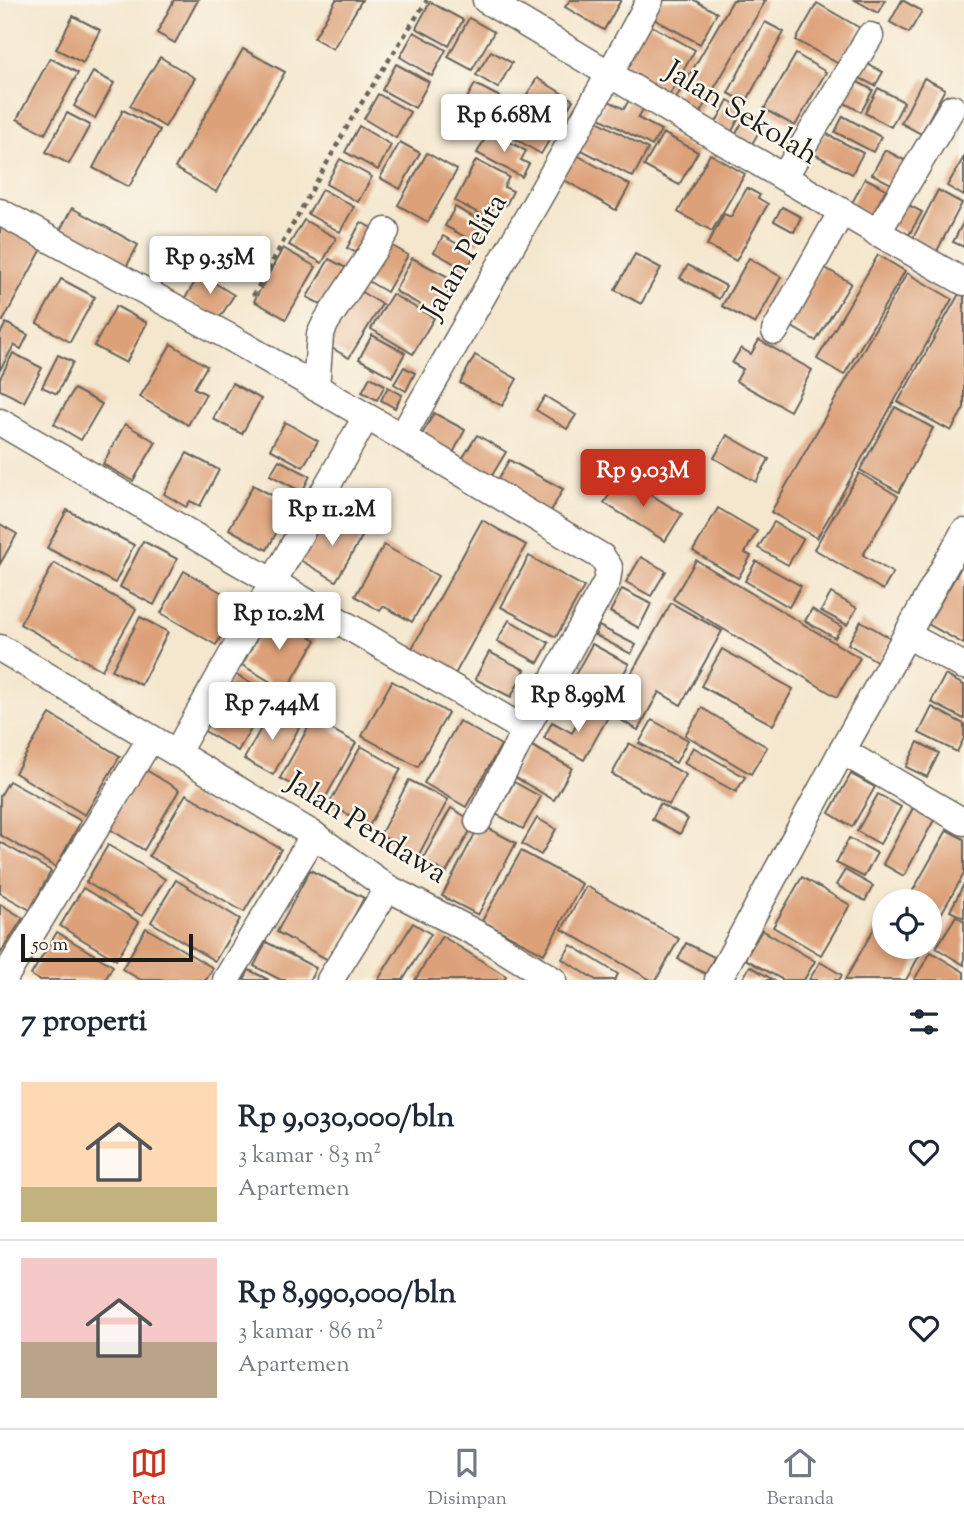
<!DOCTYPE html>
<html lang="id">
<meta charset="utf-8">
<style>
:root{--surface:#fff;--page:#f2f2f3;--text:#1f2937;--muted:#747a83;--line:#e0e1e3;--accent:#c8321e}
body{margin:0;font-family:"Sorts Mill Goudy",serif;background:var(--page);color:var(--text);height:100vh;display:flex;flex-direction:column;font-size:26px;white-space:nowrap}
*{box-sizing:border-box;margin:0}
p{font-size:23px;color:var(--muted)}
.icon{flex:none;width:38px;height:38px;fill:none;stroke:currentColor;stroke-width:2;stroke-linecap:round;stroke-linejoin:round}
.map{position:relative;height:980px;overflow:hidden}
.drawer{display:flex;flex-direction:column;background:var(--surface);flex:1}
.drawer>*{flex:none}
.tools{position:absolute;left:872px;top:889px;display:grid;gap:14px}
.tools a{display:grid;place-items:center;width:70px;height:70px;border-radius:50%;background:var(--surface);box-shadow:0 4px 10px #0003;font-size:35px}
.scale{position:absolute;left:21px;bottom:18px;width:172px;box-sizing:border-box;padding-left:7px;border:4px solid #1c1c1c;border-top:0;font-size:19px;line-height:24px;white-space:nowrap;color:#1c1c1c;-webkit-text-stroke:5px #fbf7ec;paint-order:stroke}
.price{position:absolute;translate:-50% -60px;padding:0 16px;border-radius:7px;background:#fff;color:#222;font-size:23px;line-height:46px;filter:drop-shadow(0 2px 4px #0008)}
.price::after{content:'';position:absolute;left:50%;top:42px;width:21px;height:16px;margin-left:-10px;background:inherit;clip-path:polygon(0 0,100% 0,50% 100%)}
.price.selected{background:var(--accent);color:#fff}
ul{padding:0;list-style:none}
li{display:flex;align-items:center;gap:21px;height:175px;padding:0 21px}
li+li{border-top:2px solid var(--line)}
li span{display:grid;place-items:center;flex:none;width:196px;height:140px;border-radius:0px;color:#555}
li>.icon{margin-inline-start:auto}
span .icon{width:84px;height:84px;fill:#fffc;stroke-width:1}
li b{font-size:30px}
h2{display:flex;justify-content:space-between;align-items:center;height:84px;padding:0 21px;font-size:30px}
.menu{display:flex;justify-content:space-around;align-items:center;height:98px;border-top:2px solid var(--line);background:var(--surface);font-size:19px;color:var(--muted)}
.menu a{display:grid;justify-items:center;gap:4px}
.menu .selected{color:var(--accent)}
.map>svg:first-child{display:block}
.building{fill:#dda179}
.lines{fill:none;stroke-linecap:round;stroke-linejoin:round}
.minor-casing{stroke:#68635a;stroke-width:29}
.path{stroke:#68635a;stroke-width:4.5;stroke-dasharray:5 5;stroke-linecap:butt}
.minor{stroke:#fff;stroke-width:26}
.labels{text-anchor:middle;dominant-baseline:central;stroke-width:5;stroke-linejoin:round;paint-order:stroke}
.street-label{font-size:30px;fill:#1c1c1c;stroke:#fbf7ec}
</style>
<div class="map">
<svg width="964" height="980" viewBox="0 0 964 980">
<rect width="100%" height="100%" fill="#fbf7ec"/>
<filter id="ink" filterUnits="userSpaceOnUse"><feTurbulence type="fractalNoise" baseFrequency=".0143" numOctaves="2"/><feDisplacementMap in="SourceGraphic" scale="14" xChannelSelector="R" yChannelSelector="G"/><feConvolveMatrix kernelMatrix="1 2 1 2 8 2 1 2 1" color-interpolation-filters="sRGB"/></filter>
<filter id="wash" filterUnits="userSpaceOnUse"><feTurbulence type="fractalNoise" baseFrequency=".00686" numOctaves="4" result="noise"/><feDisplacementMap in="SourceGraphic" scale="28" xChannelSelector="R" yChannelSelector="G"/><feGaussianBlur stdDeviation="1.57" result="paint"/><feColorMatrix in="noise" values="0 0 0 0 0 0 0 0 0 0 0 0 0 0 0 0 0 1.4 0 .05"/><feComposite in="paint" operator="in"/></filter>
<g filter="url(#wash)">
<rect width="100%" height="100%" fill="#f4e7ce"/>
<g id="blocks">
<g class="building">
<path d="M174 0H198L175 43 157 33Z"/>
<path d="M336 0H362L333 49 314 38Z"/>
<path d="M570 0H621L604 30 565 7Z"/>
<path d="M659 0H694L717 13 700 44 650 17Z"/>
<path d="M733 0H766L699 114 675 100Z"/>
<path d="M855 0H885L878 13Z"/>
<path d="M902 0 922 11 909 33 890 22Z"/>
<path d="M430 2 463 20 449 46 416 28Z"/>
<path d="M817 3 860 28 839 64 796 40Z"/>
<path d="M73 16 100 30 83 63 56 49Z"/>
<path d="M469 18 494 32 472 70 448 57Z"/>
<path d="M645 22 695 50 670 94 621 66Z"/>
<path d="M765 22 784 32 746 102 728 93Z"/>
<path d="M414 32 446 50 432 76 400 57Z"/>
<path d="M243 49 285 72 216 192 175 168Z"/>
<path d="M491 51 512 63 498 88 476 75Z"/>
<path d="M796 54 826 72 795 126 764 109Z"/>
<path d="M160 57 195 78 165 127 130 106Z"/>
<path d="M50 58 78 73 45 134 17 119Z"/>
<path d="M858 59 883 72 875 86 850 73Z"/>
<path d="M396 64 429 82 415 108 382 90Z"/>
<path d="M93 72 114 83 95 118 74 106Z"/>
<path d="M846 76 873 90 861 112 835 98Z"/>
<path d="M537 78 573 100 541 154 504 132Z"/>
<path d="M924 78 945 89 921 134 901 123Z"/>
<path d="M475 84 500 97 488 119 463 105Z"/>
<path d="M878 88 904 102 891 127 865 113Z"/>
<path d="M378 94 410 112 396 138 364 119Z"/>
<path d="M630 98 645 106 638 118 661 130 652 146 598 117 607 100 624 109Z"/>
<path d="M728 100 744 109 731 133 715 124Z"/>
<path d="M123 110 160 130 129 187 93 168Z"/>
<path d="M748 112 765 121 752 144 735 135Z"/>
<path d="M67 113 90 125 69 164 46 152Z"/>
<path d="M843 116 881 137 873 152 835 132Z"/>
<path d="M592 118 648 149 633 177 576 147Z"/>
<path d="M359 126 391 145 378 170 345 152Z"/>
<path d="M489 131 526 151 521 160 529 164 522 177 477 153Z"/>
<path d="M663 133 698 152 679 185 644 166Z"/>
<path d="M825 133 863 153 852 174 814 154Z"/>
<path d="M400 142 420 153 400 189 380 178Z"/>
<path d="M885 150 906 161 893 185 872 174Z"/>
<path d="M427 153 457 170 428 222 398 205Z"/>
<path d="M575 154 630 185 616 210 561 178Z"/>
<path d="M710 154 745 174 712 231 678 212Z"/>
<path d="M964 157V196L947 186Z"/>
<path d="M340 159 372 177 358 202 326 184Z"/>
<path d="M476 160 509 177 504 187 513 191 506 205 497 200 488 218 455 201Z"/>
<path d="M865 178 886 189 872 216 851 205Z"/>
<path d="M747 188 760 195 758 198 768 204 736 261 707 245 724 214 731 217Z"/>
<path d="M322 189 354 207 340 232 308 214Z"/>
<path d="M938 190 962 203 936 253 912 240Z"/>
<path d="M899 200 922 212 909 235 887 223Z"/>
<path d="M455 207 488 225 478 244 445 226Z"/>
<path d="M782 207 801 217 794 232 774 221Z"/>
<path d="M72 208 138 245 124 271 58 234Z"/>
<path d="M304 220 336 238 322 263 289 245Z"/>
<path d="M964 221V247L953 242Z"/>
<path d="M361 222 380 233 366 258 347 248Z"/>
<path d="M0 223 43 247 3 321 0 320Z"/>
<path d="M443 236 475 254 466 270 434 252Z"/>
<path d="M382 240 408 255 387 292 361 277Z"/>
<path d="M283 248 316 267 286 319 254 301Z"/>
<path d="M635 254 661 268 641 304 615 290Z"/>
<path d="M878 255 905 271 844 375 817 359Z"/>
<path d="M412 258 454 280 437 314 395 291Z"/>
<path d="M749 258 781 277 755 324 722 306Z"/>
<path d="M329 259 350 270 329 309 307 297Z"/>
<path d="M688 265 726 286 719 299 680 278Z"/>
<path d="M822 266 851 283 816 341 787 324Z"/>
<path d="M907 273 952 299 817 538 771 512Z"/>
<path d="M200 274 234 295 219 319 185 298Z"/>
<path d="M61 279 95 297 70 342 37 323Z"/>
<path d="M358 290 382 304 349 358 325 344Z"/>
<path d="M960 292 964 294V408L951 431 898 402Z"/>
<path d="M392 294 434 318 413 354 371 329Z"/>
<path d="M116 306 147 323 126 363 94 346Z"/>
<path d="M6 323 28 335 21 349 14 345 0 370V334Z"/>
<path d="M372 335 405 353 392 377 359 359Z"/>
<path d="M759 340 812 370 790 411 736 381 743 369 732 363 741 348 751 354Z"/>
<path d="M171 344 207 366 194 388 206 394 188 425 140 397Z"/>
<path d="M13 353 42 368 24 402 0 390V378Z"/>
<path d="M58 355 73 362 57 394 42 387Z"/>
<path d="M475 355 517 379 502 406 460 383Z"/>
<path d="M404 367 415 373 406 391 394 384Z"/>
<path d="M370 377 385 385 377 400 362 392Z"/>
<path d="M232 383 261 399 242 434 213 419Z"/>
<path d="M388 387 402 395 395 408 381 400Z"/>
<path d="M74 389 102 404 81 440 54 424Z"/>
<path d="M545 396 576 415 567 429 536 410Z"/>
<path d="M895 407 933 428 899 492 860 470Z"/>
<path d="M434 413 465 430 452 455 420 438Z"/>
<path d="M285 422 318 441 303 467 270 449Z"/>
<path d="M125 424 156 442 133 481 103 464Z"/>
<path d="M477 435 506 452 491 477 462 459Z"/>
<path d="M727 435 769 459 756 482 714 458Z"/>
<path d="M187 453 219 470 200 506 190 501 186 507 164 494Z"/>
<path d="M279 460 310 476 302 492 270 475Z"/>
<path d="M509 460 563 489 550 513 496 483Z"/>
<path d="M859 473 898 496 863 555 893 573 883 590 814 549Z"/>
<path d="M621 476 682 514 665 541 604 503Z"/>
<path d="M253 485 291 506 267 550 229 529Z"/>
<path d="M718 508 757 531 745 553 751 556 738 578 693 551Z"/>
<path d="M67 510 134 545 115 583 47 548Z"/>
<path d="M327 514 363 535 336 581 300 560Z"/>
<path d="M482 520 526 545 454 676 410 652Z"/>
<path d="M774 522 803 539 788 565 758 548Z"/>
<path d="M0 524 17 534 0 564Z"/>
<path d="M143 541 177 559 154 605 120 587Z"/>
<path d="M384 545 438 576 412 622 383 606 380 611 355 596Z"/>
<path d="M529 556 584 587 556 637 501 607Z"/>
<path d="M641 557 666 571 651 596 626 582Z"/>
<path d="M696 560 860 658 837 697 673 599Z"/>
<path d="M756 561 801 586 789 607 745 581Z"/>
<path d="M964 562V644L928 624Z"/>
<path d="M54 563 136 609 102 670 20 624Z"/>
<path d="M184 571 240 603 216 645 161 613Z"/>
<path d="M622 589 651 604 639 628 610 612Z"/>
<path d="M831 593 857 608 847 625 821 611Z"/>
<path d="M671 603 722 631 681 705 659 692 638 730 609 713Z"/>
<path d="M812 609 842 627 835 638 805 621Z"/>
<path d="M271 614 316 640 286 691 242 665Z"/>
<path d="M140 617 168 632 141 685 112 670Z"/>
<path d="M509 620 549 643 538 663 497 641Z"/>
<path d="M861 621 892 639 878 662 848 644Z"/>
<path d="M599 626 636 645 631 654 595 635Z"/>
<path d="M592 644 629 664 606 706 569 686Z"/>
<path d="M722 649 793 689 773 725 701 686Z"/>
<path d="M489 652 525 670 511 697 475 679Z"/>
<path d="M235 674 271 695 238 751 203 730Z"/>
<path d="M945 675 964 685V719L931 702Z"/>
<path d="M392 681 448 713 418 767 362 736Z"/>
<path d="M587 706 608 717 584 760 544 738 552 722 572 733Z"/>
<path d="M932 707 964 724V738L957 752 919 733Z"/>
<path d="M702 708 767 747 751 774 685 735Z"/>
<path d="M271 710 300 726 273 775 244 759Z"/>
<path d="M50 714 120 756 85 815 15 773Z"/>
<path d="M313 719 356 743 323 802 280 778Z"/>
<path d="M652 720 688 740 676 763 639 743Z"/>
<path d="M459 721 501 745 466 807 424 783Z"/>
<path d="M918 742 939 753 927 777 906 767Z"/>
<path d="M629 743 686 775 669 805 612 774Z"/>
<path d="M530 745 572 768 554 800 513 776Z"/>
<path d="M361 746 401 769 369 826 329 804Z"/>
<path d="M693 747 745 777 736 792 684 763Z"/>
<path d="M143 768 179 790 144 850 108 828Z"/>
<path d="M851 774 875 787 852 827 829 813Z"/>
<path d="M409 780 448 800 418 856 380 835Z"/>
<path d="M9 781 81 821 56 867 0 835V796Z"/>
<path d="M514 782 541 797 523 829 496 814Z"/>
<path d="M186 794 281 849 244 912 149 856Z"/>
<path d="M878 794 901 807 880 844 857 831Z"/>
<path d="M660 804 688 819 680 834 652 819Z"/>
<path d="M451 808 475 822 446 873 422 860Z"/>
<path d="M913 808 934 820 904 876 883 864Z"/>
<path d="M537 818 556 829 541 855 522 844Z"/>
<path d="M480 824 516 843 478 915 442 896Z"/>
<path d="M947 830 964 839V874L929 935V901H907Z"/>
<path d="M849 838 877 853 864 877 836 863Z"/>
<path d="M0 842 51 871 30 910 0 893Z"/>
<path d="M108 845 165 879 142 916 86 882Z"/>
<path d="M521 851 582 884 544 954 482 921Z"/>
<path d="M310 870 364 898 330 961 277 932Z"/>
<path d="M845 870 873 886 865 901 836 885Z"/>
<path d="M802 877 850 905 821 955 773 927Z"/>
<path d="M176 880 240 919 215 961 151 922Z"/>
<path d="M964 884V918L950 911Z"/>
<path d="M586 886 679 939 656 980H651L562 929Z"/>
<path d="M83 888 139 922 116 960 60 926Z"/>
<path d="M0 904 23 918 0 954Z"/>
<path d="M956 916 964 921V965L936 948Z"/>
<path d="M413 923 431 934 403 980H378Z"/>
<path d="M877 923 884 927V947H919L923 949 906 980H845Z"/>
<path d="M146 928 213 968 206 980H141L122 969Z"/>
<path d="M762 930 815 961 804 980H783L745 959Z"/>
<path d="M57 932 113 966 105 980H39L31 975Z"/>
<path d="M442 936 506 976 504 980H415Z"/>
<path d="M266 942 316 968 310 980H281L254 966Z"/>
<path d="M686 943 714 957 706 974 678 959Z"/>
<path d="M571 945 618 974 615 980H596L562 959Z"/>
<path d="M931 952 964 972V980H914Z"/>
<path d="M820 962 842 975 839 980H809Z"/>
<path d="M750 966 773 980H742Z"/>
<path d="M249 970 269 980H244Z"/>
</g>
</g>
</g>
<g filter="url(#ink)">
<use href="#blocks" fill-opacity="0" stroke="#68635a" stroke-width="2"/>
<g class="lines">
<defs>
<g id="minor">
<path d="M486 0C645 95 803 191 964 282"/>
<path d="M784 177 870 36"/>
<path d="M0 212 231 338 402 437 602 557 609 567 607 581 525 730 478 821"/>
<path d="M877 233 952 108"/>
<path d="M775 331 841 213"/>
<path d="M316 388 320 335 326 322 386 231"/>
<path d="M0 422 525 730"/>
<path d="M402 437 609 75 650 0"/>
<path d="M907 635 964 666"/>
<path d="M0 648 314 835 388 888 485 938 553 980"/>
<path d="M842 751 964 822"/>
<path d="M177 752 366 417"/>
<path d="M3 980 151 738"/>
<path d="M226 980 314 835"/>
<path d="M330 980 388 888"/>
<path d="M718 980 842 751 964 532"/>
</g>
</defs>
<use href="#minor" class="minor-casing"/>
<path class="path" d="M253 296 352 118 427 0"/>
<use href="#minor" class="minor"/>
</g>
</g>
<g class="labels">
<g class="street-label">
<text transform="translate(741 114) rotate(31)">Jalan Sekolah</text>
<text transform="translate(466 257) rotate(-60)">Jalan Pelita</text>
<text transform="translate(366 829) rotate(32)">Jalan Pendawa</text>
</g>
</g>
</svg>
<div class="tools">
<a><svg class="icon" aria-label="locate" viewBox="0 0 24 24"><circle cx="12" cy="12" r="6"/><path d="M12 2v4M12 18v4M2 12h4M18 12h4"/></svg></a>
</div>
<div class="scale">50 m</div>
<b class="price" style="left:504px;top:154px">Rp 6.68M</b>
<b class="price" style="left:210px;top:296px">Rp 9.35M</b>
<b class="price selected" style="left:643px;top:509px">Rp 9.03M</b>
<b class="price" style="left:332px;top:548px">Rp 11.2M</b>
<b class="price" style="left:279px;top:652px">Rp 10.2M</b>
<b class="price" style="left:578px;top:734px">Rp 8.99M</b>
<b class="price" style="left:272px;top:742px">Rp 7.44M</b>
</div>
<section class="drawer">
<h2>7 properti<svg class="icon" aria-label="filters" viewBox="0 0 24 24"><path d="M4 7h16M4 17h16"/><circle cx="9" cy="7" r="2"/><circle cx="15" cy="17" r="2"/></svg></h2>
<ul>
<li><span style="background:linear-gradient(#ffd9b3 75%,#c2b280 0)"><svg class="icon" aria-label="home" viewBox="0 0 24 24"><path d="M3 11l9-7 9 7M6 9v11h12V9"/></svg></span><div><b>Rp 9,030,000/bln</b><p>3 kamar · 83 m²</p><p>Apartemen</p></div><svg class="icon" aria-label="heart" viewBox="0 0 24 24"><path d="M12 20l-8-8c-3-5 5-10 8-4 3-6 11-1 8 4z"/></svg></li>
<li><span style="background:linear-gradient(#f6c9c9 60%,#b9a48a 0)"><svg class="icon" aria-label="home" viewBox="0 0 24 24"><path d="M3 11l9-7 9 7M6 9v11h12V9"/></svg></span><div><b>Rp 8,990,000/bln</b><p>3 kamar · 86 m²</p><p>Apartemen</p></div><svg class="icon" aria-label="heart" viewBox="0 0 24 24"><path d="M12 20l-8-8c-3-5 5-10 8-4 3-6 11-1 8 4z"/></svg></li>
</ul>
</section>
<nav class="menu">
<a class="selected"><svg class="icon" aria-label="map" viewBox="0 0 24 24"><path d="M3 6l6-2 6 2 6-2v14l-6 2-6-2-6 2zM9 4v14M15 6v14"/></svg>Peta</a>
<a><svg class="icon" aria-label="saved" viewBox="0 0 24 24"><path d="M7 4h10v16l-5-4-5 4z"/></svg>Disimpan</a>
<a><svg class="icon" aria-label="home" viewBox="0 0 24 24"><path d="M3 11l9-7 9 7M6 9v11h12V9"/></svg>Beranda</a>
</nav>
